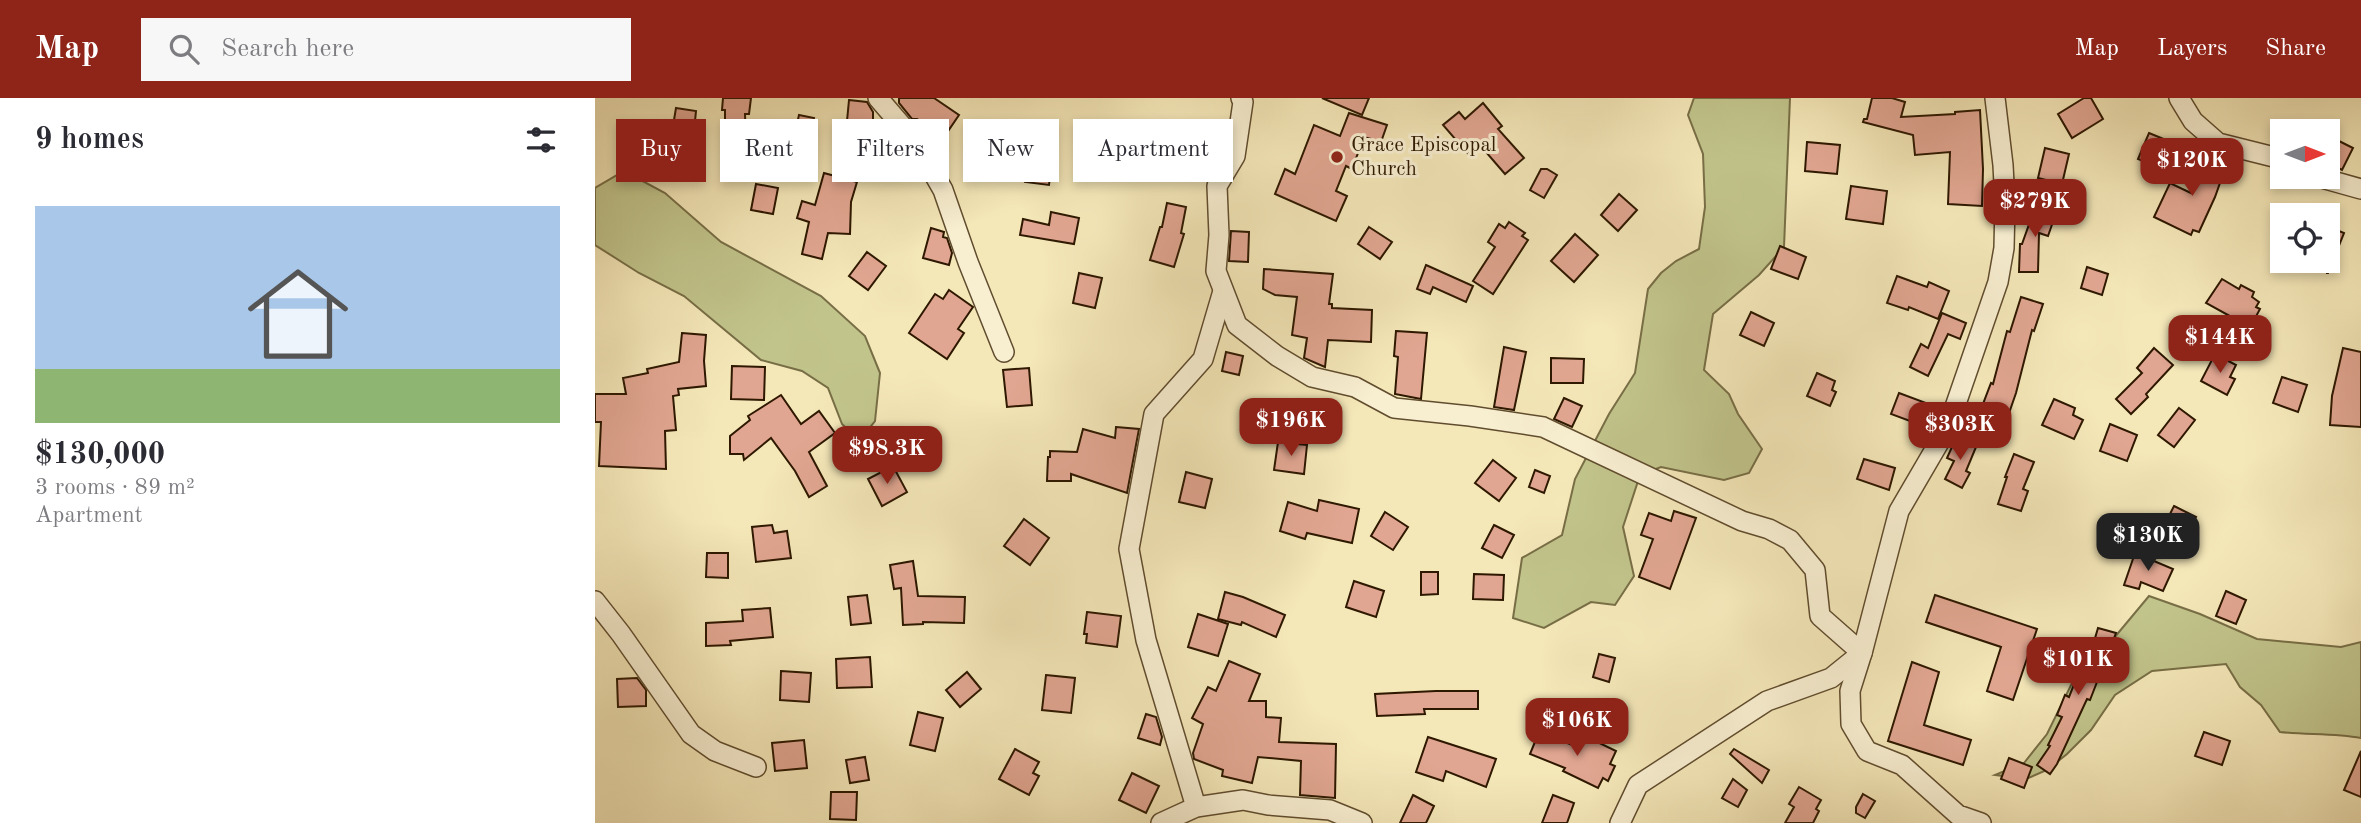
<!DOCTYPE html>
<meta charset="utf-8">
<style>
:root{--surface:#fff;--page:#f7f7f7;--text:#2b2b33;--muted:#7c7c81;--accent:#8f2418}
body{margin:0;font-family:"Old Standard TT",serif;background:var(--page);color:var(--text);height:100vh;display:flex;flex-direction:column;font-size:26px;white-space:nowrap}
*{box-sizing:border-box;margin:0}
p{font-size:23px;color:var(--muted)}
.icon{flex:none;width:38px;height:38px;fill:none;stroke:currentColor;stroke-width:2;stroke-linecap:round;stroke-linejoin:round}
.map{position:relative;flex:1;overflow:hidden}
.sheet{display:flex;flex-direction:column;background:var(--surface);width:595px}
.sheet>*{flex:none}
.banner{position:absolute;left:21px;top:21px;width:665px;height:63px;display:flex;gap:14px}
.needle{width:46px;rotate:90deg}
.fabs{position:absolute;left:1675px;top:21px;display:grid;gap:14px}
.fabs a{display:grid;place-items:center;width:70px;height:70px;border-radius:0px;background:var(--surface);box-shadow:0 4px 10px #0003;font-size:35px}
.price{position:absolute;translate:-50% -60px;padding:0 16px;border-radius:14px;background:var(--accent);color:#fff;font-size:23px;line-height:46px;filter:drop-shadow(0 2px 4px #0008)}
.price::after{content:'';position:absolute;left:50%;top:42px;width:21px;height:16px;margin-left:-10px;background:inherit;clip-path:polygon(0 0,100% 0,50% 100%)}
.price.active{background:#222;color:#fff}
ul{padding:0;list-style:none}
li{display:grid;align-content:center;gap:14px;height:371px;padding:0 35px}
li span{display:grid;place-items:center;height:217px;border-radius:0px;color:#555}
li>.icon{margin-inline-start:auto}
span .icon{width:126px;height:126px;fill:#fffc;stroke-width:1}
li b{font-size:30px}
h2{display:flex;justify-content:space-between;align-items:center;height:84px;padding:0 35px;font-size:30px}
.chip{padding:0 24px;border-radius:0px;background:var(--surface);box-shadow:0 4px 10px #0003;font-size:24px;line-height:63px}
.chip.active{background:var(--accent);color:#fff}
header{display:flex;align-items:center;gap:42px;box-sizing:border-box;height:98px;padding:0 35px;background:var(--accent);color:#fff}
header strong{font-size:33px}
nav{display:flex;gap:38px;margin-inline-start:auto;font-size:24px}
.search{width:490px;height:63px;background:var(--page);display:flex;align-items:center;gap:18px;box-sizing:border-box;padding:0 24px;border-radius:0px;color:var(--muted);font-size:26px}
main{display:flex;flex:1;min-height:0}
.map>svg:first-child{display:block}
.green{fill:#c1c48b;stroke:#786e46;stroke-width:2}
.building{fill:#e1a691;stroke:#2e1800;stroke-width:2}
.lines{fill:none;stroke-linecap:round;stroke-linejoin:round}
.minor-casing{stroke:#604c2e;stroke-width:22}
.minor{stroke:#f8efd1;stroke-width:19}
.poi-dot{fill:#8f2418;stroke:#f8efd1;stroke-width:2.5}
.labels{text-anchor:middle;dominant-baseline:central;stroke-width:6;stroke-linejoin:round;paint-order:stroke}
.poi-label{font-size:21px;fill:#2e1800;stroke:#f8efd1;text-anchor:start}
</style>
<header>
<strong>Map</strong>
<div class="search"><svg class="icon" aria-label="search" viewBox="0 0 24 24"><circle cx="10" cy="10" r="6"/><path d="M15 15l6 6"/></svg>Search here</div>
<nav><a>Map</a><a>Layers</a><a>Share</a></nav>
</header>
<main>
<section class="sheet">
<h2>9 homes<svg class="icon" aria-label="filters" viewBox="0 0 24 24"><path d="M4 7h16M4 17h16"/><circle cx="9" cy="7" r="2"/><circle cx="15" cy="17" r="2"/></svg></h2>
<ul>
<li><span style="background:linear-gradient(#a9c7e8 75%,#8fb573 0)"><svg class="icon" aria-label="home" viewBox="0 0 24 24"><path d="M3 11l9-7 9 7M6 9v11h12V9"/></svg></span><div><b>$130,000</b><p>3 rooms · 89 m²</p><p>Apartment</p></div></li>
</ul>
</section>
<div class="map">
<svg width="1766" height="725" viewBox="0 0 1766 725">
<rect width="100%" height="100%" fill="#f4e7b8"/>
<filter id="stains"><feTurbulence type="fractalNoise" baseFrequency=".00286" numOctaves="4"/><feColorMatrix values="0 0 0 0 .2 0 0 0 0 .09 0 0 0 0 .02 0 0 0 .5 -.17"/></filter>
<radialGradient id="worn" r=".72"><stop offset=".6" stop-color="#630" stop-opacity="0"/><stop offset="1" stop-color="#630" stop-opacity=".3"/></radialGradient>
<g class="green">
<path d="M1099 0H1195L1189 149 1164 177 1118 216 1109 272 1134 296 1143 316 1167 351 1154 375 1129 382 1066 369 1045 377 1028 429 1039 478 1020 507 996 504 949 530 918 520 927 460 967 437 980 381 1014 316 1040 275 1053 191 1066 175 1081 163 1104 151 1110 109 1108 56 1093 17Z"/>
<path d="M29 73 70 95 126 144 226 198 270 238 285 275 280 323 264 343 247 326 233 290 207 273 166 262 89 198 44 175 0 147V90Z"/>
<path d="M1554 498 1605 516 1662 541 1746 549 1766 544V640C1739 635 1712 637 1685 634L1666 607 1645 589 1631 566 1557 573 1520 597 1496 632 1472 656 1452 672 1431 681 1400 677 1429 665 1452 636 1478 583 1509 552Z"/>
</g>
<g class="building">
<path d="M128 0H156L154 16H150L151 46H130V12H127Z"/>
<path d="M304 0H339L364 17 349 39 322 21H317L304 5Z"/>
<path d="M727 0H774L767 17Z"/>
<path d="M1277 0H1297L1310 4 1306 19 1360 16V14L1385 12 1388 71 1387 108 1353 106 1355 54 1320 57 1318 37 1268 24 1269 21H1272Z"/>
<path d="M1489 0H1496L1508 21 1477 40 1463 16Z"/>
<path d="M254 2 272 4 278 14V25L252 23Z"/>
<path d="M888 5 907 28 903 31 929 60 910 76 885 47 873 56 848 27 864 14 870 21Z"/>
<path d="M81 10 101 13 94 82 57 76 62 44 75 46Z"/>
<path d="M754 15 792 27 786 44 769 39 757 71 751 68 741 93 752 98 741 123 680 96 690 71 700 76 719 27 745 38Z"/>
<path d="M204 17 219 20 216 34 201 30Z"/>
<path d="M533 25 555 30 550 48 529 43Z"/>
<path d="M1554 35 1576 44 1565 70 1543 61Z"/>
<path d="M1738 40 1758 50 1747 72 1732 64V51Z"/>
<rect x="568" y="43" width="36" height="36"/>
<path d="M400 44 423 48 422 57 457 61 454 87 430 84 431 72 396 67Z"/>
<path d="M1212 44 1245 47 1242 76 1210 73Z"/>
<path d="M499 48H520L519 73H499Z"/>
<path d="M1450 50 1474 56 1467 86 1443 80Z"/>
<path d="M1609 57 1632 65 1620 99 1604 134 1598 132 1596 137 1559 119 1575 85 1596 95Z"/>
<path d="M946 71H952L962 77 949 100 935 92Z"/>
<path d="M229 75 262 84 256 104 255 136 233 135 227 161 207 156 214 124 202 120 207 103 220 107Z"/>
<path d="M161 86 183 90 178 116 156 112Z"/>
<path d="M1256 88 1292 93 1288 126 1251 121Z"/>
<path d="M1024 96 1042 112 1023 133 1006 117Z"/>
<path d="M1442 104H1444V109L1461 115 1453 138 1444 135 1443 174H1424L1425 146H1427Z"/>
<path d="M572 105 591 109 586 135 589 136 579 169 555 162 565 129H567Z"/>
<path d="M456 114 484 120 479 146 425 137 428 121 454 127Z"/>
<path d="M914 124 930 135 927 138 933 142 898 196 878 183 900 149 893 144 904 126 910 130Z"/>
<path d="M1732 128 1749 135 1733 175H1732Z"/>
<path d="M774 129 797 144 785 161 763 146Z"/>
<path d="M336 130 349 134 348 139 352 140 357 155 354 167 328 160Z"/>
<path d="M636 133 654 134 653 164 634 163Z"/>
<path d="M980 136 1003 157 979 184 956 163Z"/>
<path d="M1185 148 1211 159 1203 181 1176 171Z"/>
<path d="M272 154 291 168 273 192 254 178Z"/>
<path d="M831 167 878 188 871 204 838 189 835 196 822 191Z"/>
<path d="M1492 169 1513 176 1507 197 1486 190Z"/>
<path d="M669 171 738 176 734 206H737V210L777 212 776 244 733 242 730 269 709 260 712 240 697 237 702 199 680 197 668 191Z"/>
<path d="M484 175 507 180 500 210 478 205Z"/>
<path d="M1302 178 1332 189 1334 184 1354 193 1343 221 1314 209 1313 212 1292 205Z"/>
<path d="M1627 181 1644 191 1646 187 1659 194 1657 199 1664 204 1661 209 1665 211 1658 224 1654 221 1651 227 1611 205Z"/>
<path d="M354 192 378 209 363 231 369 235 352 261 314 235 340 196 348 201Z"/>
<path d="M1426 199 1448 206 1439 233 1437 232 1421 295 1413 318 1388 306 1396 285 1398 286 1412 233 1415 234Z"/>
<path d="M1156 214 1179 225 1169 248 1145 237Z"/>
<path d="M1347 215 1371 225 1365 241 1353 236 1333 278 1315 269 1326 246 1333 250Z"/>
<path d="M801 233 832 235 826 301 800 296 803 259 799 258Z"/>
<path d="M87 235 111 237 109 263 111 288 83 291 84 297 78 298 81 332 70 333 71 371 4 368 6 324H0V296H31L28 280 53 275 52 271 84 264Z"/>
<path d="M909 249 931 254 919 312 899 309Z"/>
<path d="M1559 250 1578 267 1551 296 1553 299 1536 316 1521 301 1547 275 1542 270Z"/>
<path d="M1748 250 1766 254V329L1735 327 1737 298Z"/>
<path d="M631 254 648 258 644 277 627 273Z"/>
<path d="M1620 256 1641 267 1635 279 1640 281 1632 297 1606 283Z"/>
<path d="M956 260 989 261 988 285H956Z"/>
<path d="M137 268 170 269 169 302 136 301Z"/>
<path d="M434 270 437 307 412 309 408 272Z"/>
<path d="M1222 275 1240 283 1237 292 1241 294 1235 308 1212 298Z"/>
<path d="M1687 279 1712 287 1703 314 1678 305Z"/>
<path d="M1304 295 1331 305 1323 326 1296 316Z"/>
<path d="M186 297 206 326 224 313 240 335 214 354 232 388 214 399 200 373 176 340 149 362 148 356H135V338L155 322 153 318Z"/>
<path d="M969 300 987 308 977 329 959 321Z"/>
<path d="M1459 301 1480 310 1478 317 1488 322 1479 341 1447 327Z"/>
<path d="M1584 310 1600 322 1579 349 1563 337Z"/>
<path d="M1515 326 1542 337 1532 363 1505 353Z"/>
<path d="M521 329 544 331 532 395 476 376V383H452L453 359H455V353L482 354 488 331 520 340Z"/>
<path d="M1361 340 1381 349 1371 373 1375 375 1367 390 1350 381 1359 363 1352 360Z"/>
<path d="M683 344 712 347 709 376 679 372Z"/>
<path d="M1419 356 1439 364 1428 391 1433 393 1426 413 1403 406 1412 379H1410Z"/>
<path d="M1269 361 1300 370 1294 392 1262 381Z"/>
<path d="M898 362 921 380 904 403 880 385Z"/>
<path d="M298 368 312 394 287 408 273 381Z"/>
<path d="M940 372 955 378 949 395 934 389Z"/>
<path d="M591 374 617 381 610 410 584 404Z"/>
<path d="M724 402 764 411 757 445 712 435 710 441 685 433 693 404 722 413Z"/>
<path d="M1579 408 1601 419 1591 437 1570 426Z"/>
<path d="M1079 413 1101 420 1075 491 1044 479 1058 441 1046 437 1054 415 1076 423Z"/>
<path d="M790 414 813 429 798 452 776 438Z"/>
<path d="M429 421 454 440 435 467 409 448Z"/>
<path d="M177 427 179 435 192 433 196 460 161 464 157 429Z"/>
<path d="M899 427 919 437 907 460 887 450Z"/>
<path d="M112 455H133V480L111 479Z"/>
<path d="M1540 455 1578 471 1568 493 1546 484 1544 491 1529 487Z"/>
<path d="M318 463 323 498 370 499 369 525 328 524V526L308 527 306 490 299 491 295 467Z"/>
<path d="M826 474H843V496L826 497Z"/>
<path d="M879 476 909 477 908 502 878 501Z"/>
<path d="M759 483 789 493 781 519 751 509Z"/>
<path d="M1631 493 1651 502 1641 526 1621 518Z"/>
<path d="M630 494 648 499 690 517 681 539 647 524 646 527 623 521Z"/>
<path d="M272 497 276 525 256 527 253 499Z"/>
<path d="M1340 497 1442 531 1418 602 1392 593 1406 549 1331 524Z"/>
<path d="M175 510 178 539 135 543 136 547 111 548V525L148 523 147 512Z"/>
<path d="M492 514 526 518 522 549 491 545 492 536H489Z"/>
<path d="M603 516 633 526 623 558 593 549Z"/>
<path d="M1503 530 1521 535 1495 602 1492 601 1462 666 1455 676 1442 667 1455 648 1453 647 1467 619 1462 617 1470 597 1474 599 1487 566 1491 545 1498 547Z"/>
<path d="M1004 556 1020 560 1014 584 998 579Z"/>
<path d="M275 559 277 589 242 590 241 561Z"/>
<path d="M634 563 665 576 654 603H671V619L686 620 684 644 741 646 740 700 705 697 706 663 663 659 657 685 627 678 628 672 599 661 598 655 608 626 597 620 613 589 621 593Z"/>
<path d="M1317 564 1344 574 1329 627 1376 642 1368 667 1293 643Z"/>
<path d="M186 573 216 575 214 604 185 602Z"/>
<path d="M372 574 386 591 365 609 351 592Z"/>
<path d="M451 577 480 580 476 615 447 612Z"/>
<path d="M42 580 51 592V608L23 609 22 581Z"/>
<path d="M841 593H883V611H829L830 616 782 618 780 596Z"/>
<path d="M323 614 348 620 340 653 315 647Z"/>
<path d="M551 616 561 619 567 639 565 647 543 640Z"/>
<path d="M944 634 980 648 986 636 1021 653 1015 666 1020 668 1013 683 1008 680 1003 690 968 673 970 670 935 656Z"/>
<path d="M1609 634 1635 643 1627 667 1600 658Z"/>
<path d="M833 639 901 661 891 689 851 673 848 683 821 674Z"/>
<path d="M209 642 212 670 180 673 177 645Z"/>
<path d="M420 651 444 664 438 675 444 678 434 697 404 681Z"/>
<path d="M1139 651 1174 672 1167 685 1135 656Z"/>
<path d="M1766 653V699L1749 692Z"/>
<path d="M270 659 274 682 255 685 251 662Z"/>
<path d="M1414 660 1437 669 1429 690 1406 681Z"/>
<path d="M537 675 564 688 551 715 524 702Z"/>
<path d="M1138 681 1152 692 1143 709 1127 700Z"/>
<path d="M1204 689 1226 702 1221 711 1224 713 1218 725H1190L1199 709 1194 706Z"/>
<path d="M236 694H262L261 722 235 721Z"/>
<path d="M1268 696 1280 703 1270 720 1261 715V709Z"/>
<path d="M818 697 839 708 831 725H805Z"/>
<path d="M958 697 979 705 972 725H947Z"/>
</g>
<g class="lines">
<defs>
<g id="minor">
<path d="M283 0 320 43 348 92 373 164 409 254"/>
<path d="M646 0 648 4 640 58 622 88 624 137 621 173 642 227 682 258 717 279 760 289 799 310 875 318 948 329 1147 423 1174 431 1195 442 1220 472 1225 518 1267 555 1255 593 1256 626 1272 653 1307 667 1363 717 1386 725"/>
<path d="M1584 0 1598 23 1623 45 1687 61"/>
<path d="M1723 79 1766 91"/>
<path d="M0 503 26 536 96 636 120 653 161 669"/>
<path d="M601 709 551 542 534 451 559 316 608 261 628 193"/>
<path d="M566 725 601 709 648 702 673 707 735 712 767 725"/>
<path d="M1025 725 1043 687 1172 603 1236 580 1267 555 1304 413 1353 329 1403 184 1409 150 1410 105 1408 67 1400 0"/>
</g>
</defs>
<use href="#minor" class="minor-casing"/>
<use href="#minor" class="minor"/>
</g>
<circle class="poi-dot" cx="742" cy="59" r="7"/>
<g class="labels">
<g class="poi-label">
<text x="756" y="47">Grace Episcopal<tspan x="756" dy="24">Church</tspan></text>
</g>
</g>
<rect width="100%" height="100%" filter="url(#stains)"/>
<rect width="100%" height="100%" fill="url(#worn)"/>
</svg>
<div class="fabs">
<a><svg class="needle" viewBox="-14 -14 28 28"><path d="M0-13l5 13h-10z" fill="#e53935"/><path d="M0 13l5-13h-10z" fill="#7c7c81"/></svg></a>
<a><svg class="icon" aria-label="locate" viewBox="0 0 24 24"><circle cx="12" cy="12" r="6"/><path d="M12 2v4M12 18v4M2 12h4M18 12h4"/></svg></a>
</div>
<b class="price" style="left:1597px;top:100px">$120K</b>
<b class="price" style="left:1440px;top:141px">$279K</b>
<b class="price" style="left:1625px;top:277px">$144K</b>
<b class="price" style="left:696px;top:360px">$196K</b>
<b class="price" style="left:1365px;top:364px">$303K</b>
<b class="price" style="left:292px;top:388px">$98.3K</b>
<b class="price active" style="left:1553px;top:475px">$130K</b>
<b class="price" style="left:1483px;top:599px">$101K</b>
<b class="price" style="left:982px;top:660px">$106K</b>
<div class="banner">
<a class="chip active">Buy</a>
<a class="chip">Rent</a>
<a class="chip">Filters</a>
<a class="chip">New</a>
<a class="chip">Apartment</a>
</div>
</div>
</main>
